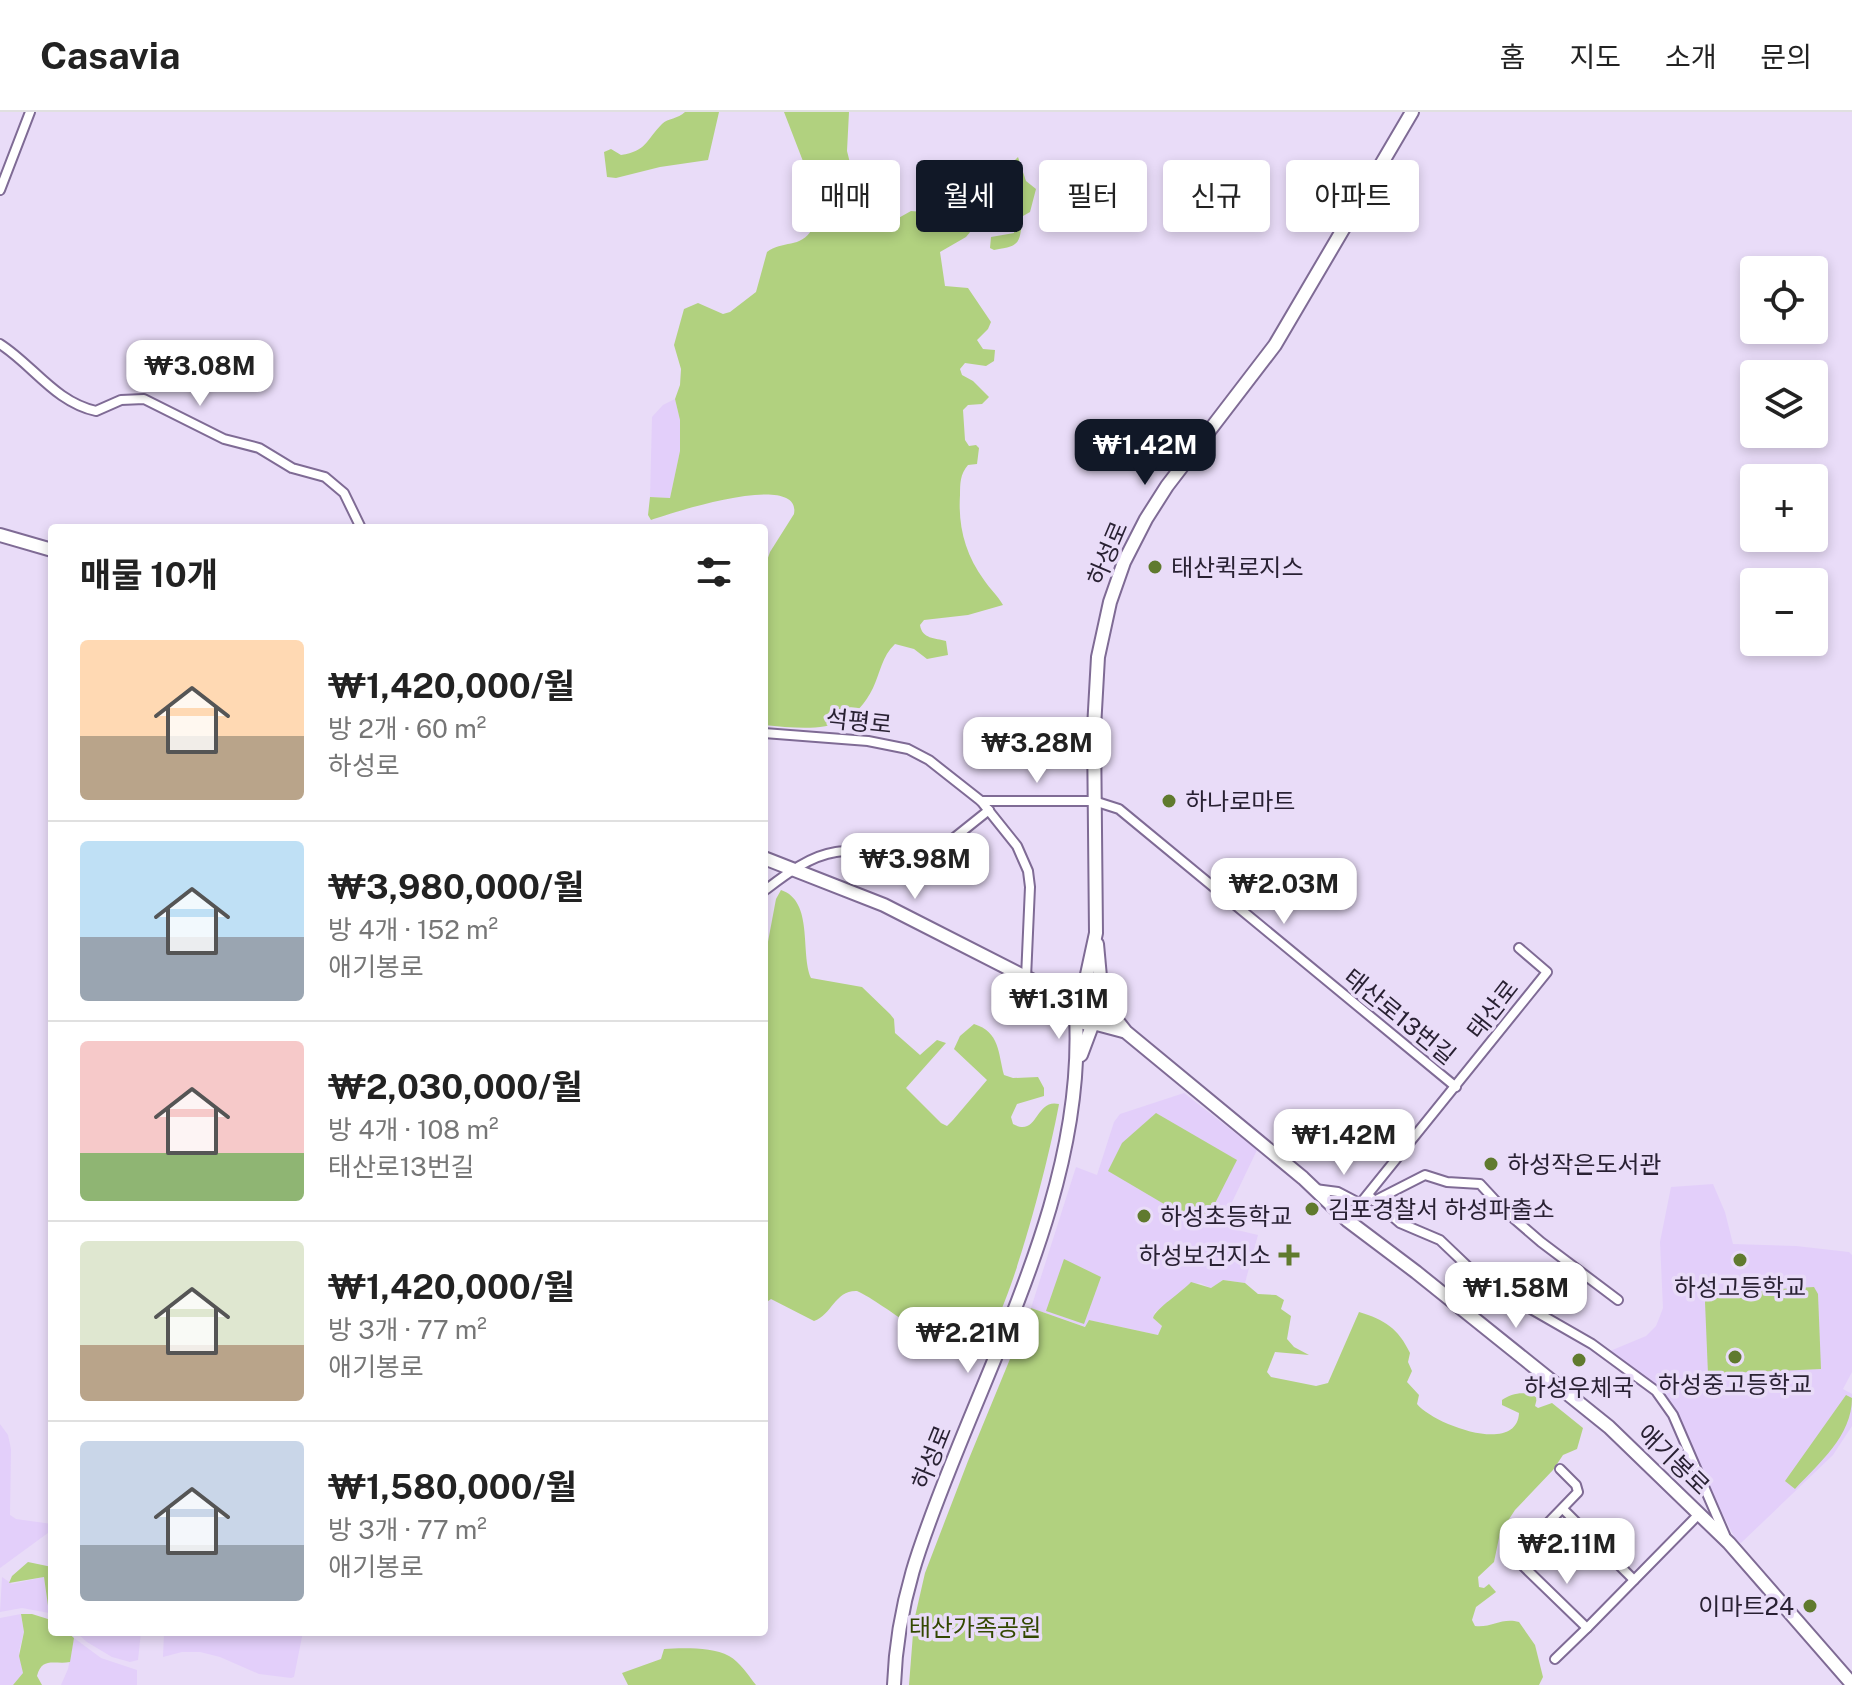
<!DOCTYPE html>
<html lang="ko">
<meta charset="utf-8">
<style>
:root{--surface:#fff;--page:#f6f6f6;--text:#222;--muted:#767676;--line:#e0e0e0;--accent:#111827}
body{margin:0;font-family:"Public Sans","Noto Sans KR",sans-serif;background:var(--page);color:var(--text);height:100vh;display:flex;flex-direction:column;font-size:30px;white-space:nowrap}
*{box-sizing:border-box;margin:0}
p{font-size:26px;color:var(--muted)}
.icon{flex:none;width:44px;height:44px;fill:none;stroke:currentColor;stroke-width:2;stroke-linecap:round;stroke-linejoin:round}
.map{position:relative;flex:1;overflow:hidden}
.sheet{position:absolute;left:48px;top:412px;width:720px;height:1112px;display:flex;flex-direction:column;background:var(--surface);border-radius:8px;box-shadow:0 4px 12px #0003}
.sheet>*{flex:none}
.top-card{position:absolute;left:792px;top:48px;width:760px;height:72px;display:flex;gap:16px}
.controls{position:absolute;left:1740px;top:144px;display:grid;gap:16px}
.controls a{display:grid;place-items:center;width:88px;height:88px;border-radius:8px;background:var(--surface);box-shadow:0 4px 12px #0003;font-size:40px}
.price{position:absolute;translate:-50% -68px;padding:0 18px;border-radius:16px;background:#fff;color:#222;font-size:26px;line-height:52px;filter:drop-shadow(0 2px 4px #0008)}
.price::after{content:'';position:absolute;left:50%;top:48px;width:24px;height:18px;margin-left:-12px;background:inherit;clip-path:polygon(0 0,100% 0,50% 100%)}
.price.active{background:var(--accent);color:#fff}
ul{padding:0;list-style:none}
li{display:flex;align-items:center;gap:24px;height:200px;padding:0 32px}
li+li{border-top:2px solid var(--line)}
li span{display:grid;place-items:center;flex:none;width:224px;height:160px;border-radius:8px;color:#555}
li>.icon{margin-inline-start:auto}
span .icon{width:96px;height:96px;fill:#fffc;stroke-width:1}
li b{font-size:34px}
h2{display:flex;justify-content:space-between;align-items:center;height:96px;padding:0 32px;font-size:34px}
.chip{padding:0 28px;border-radius:8px;background:var(--surface);box-shadow:0 4px 12px #0003;font-size:28px;line-height:72px}
.chip.active{background:var(--accent);color:#fff}
header{display:flex;align-items:center;gap:48px;box-sizing:border-box;height:112px;padding:0 40px;background:var(--surface);border-bottom:2px solid var(--line)}
header strong{font-size:38px}
nav{display:flex;gap:44px;margin-inline-start:auto;font-size:28px}
.map>svg:first-child{display:block}
.built{fill:#e3cffa}
.green{fill:#b1d17f}
.lines{fill:none;stroke-linecap:round;stroke-linejoin:round}
.street-casing{stroke:#7f6b95;stroke-width:12}
.secondary-casing{stroke:#7f6b95;stroke-width:16}
.street{stroke:#fff;stroke-width:8}
.secondary{stroke:#fff;stroke-width:12}
.poi-dot{fill:#607a2e;stroke:#e9dcf8;stroke-width:3}
.labels{text-anchor:middle;dominant-baseline:central;stroke-width:7;stroke-linejoin:round;paint-order:stroke}
.street-label{font-size:24px;fill:#292133;stroke:#e9dcf8}
.poi-label{font-size:24px;fill:#292133;stroke:#e9dcf8;text-anchor:start}
.park-label{font-size:24px;fill:#334800;stroke:#e9dcf8}
</style>
<header>
<strong>Casavia</strong>
<nav><a>홈</a><a>지도</a><a>소개</a><a>문의</a></nav>
</header>
<div class="map">
<svg width="1852" height="1573" viewBox="0 0 1852 1573">
<rect width="100%" height="100%" fill="#e9dcf8"/>
<g class="built">
<path d="M675 287 680 308V339L670 386 650 385 652 305 663 293Z"/>
<path d="M1184 981 1257 1038 1223 1109 1237 1118 1258 1123 1245 1171 1223 1168 1211 1176 1200 1171 1188 1173 1173 1188 1155 1200 1153 1206 1162 1214 1158 1223 1089 1208 1086 1215 1031 1196 1076 1055 1097 1063 1114 1010 1120 1002Z"/>
<path d="M1713 1072 1725 1100 1733 1132 1796 1134 1849 1140 1852 1143V1260L1843 1277 1852 1282V1314L1833 1343 1741 1431 1736 1428 1719 1395 1671 1289 1610 1239 1646 1224 1656 1214 1660 1204 1663 1196 1660 1130 1671 1075Z"/>
<path d="M0 1312 8 1323 11 1337 10 1403 16 1407 52 1412V1418L0 1456Z"/>
<path d="M2 1465 12 1472 44 1465 49 1501 22 1496 0 1500Z"/>
<path d="M21 1502 24 1520 19 1539 23 1561 13 1573H0V1506Z"/>
<path d="M76 1520H141L138 1548 130 1550 112 1545 87 1530Z"/>
<path d="M164 1520H303L294 1565 291 1566 259 1562 220 1545 200 1540H182L163 1545Z"/>
<path d="M74 1526 101 1546 137 1558V1573H61L68 1557Z"/>
</g>
<g class="green">
<path d="M685 0H719L708 48 660 55 616 66 607 65 604 40 611 37 621 43C647 39 646 28 662 12 668 6 678 7 685 0Z"/>
<path d="M784 0H849L847 39 852 59 846 90 852 102 871 114 886 113 911 99 936 101 944 93 995 68 1018 45 1026 69 1036 77 1030 100 1023 104C1019 131 1022 134 994 138L990 136 991 125 1014 121 1017 91 1014 83 1008 81 999 85 966 125 940 140 945 174 968 176 991 210 988 217 977 228 983 237 995 238 994 249 986 254 965 251 960 257 962 263 973 269 989 285 982 292 968 293 963 298 965 328 969 334 976 333 979 336 977 352 968 353C960 362 960 372 960 383 958 414 965 442 984 468 990 477 998 484 1003 493L968 503 924 508 920 513C922 527 935 526 946 529L948 543 927 547 914 537 895 532C882 544 880 561 873 576 850 624 808 617 764 613V457L770 440 794 402C802 358 671 401 651 408L648 403 650 385 670 386 680 339V308L675 287 680 273 681 257 674 233 684 197 698 191 723 202 730 200 756 180 767 140C782 128 801 137 812 117L806 57Z"/>
<path d="M781 778C814 789 800 841 811 866L862 875 890 902 894 907 895 921 920 943 937 928 946 931 906 976 941 1011 947 1014 953 1008 987 968 954 937 960 924 974 912C1000 920 998 941 1004 963L1013 966 1038 965 1044 976V984L1017 992 1011 1005 1013 1012C1038 1026 1035 986 1059 992 1051 1038 1006 1227 970 1248 951 1247 884 1191 857 1179 835 1178 832 1203 814 1209L771 1187 764 1192V851L776 787Z"/>
<path d="M1156 1001 1237 1048 1203 1115 1108 1059 1122 1031Z"/>
<path d="M1064 1147 1101 1165 1084 1212 1046 1199Z"/>
<path d="M1223 1168 1245 1171 1258 1182 1276 1183 1284 1188 1281 1197 1291 1204 1287 1227 1294 1235 1309 1243 1275 1240 1267 1260 1271 1265 1316 1274 1328 1271 1359 1200C1385 1208 1398 1216 1410 1241L1408 1250 1412 1259 1407 1270 1419 1283 1417 1292C1433 1312 1517 1344 1519 1301L1502 1293V1288C1512 1281 1527 1278 1537 1286L1535 1294 1538 1296 1552 1291 1583 1316 1577 1337 1563 1343 1553 1358 1515 1398 1500 1421 1494 1450 1478 1465 1479 1475 1484 1476 1489 1472 1496 1480 1476 1495 1472 1508 1475 1514C1492 1516 1502 1505 1519 1510L1535 1533 1543 1565 1539 1573H909L914 1509 925 1461 968 1349 1031 1196 1085 1215 1089 1208 1158 1223 1162 1214 1153 1206C1155 1197 1182 1180 1191 1170L1211 1176Z"/>
<path d="M1814 1175 1818 1182 1821 1257 1708 1262 1705 1190 1708 1181Z"/>
<path d="M1846 1283 1852 1286C1852 1324 1819 1351 1795 1377L1785 1369Z"/>
<path d="M28 1450 52 1455V1503L49 1501 44 1465 9 1471 12 1464Z"/>
<path d="M21 1502H32L51 1508 52 1520H67L74 1526 70 1550C55 1553 42 1544 37 1564L42 1573H13L23 1561 19 1544 24 1520Z"/>
<path d="M664 1537C683 1536 712 1535 729 1544 740 1550 748 1563 756 1573H628L622 1561 661 1547Z"/>
</g>
<g class="lines">
<defs>
<g id="street">
<path d="M0 78 30 0"/>
<path d="M0 232C33 253 55 290 96 299L121 288 144 287 224 327 259 336 292 356 325 365 344 381 361 416"/>
<path d="M764 621 868 629 908 637 929 648 981 689 1017 734 1028 759 1030 775 1026 866"/>
<path d="M981 689H1094L1119 697 1456 975"/>
<path d="M764 779C785 763 809 744 836 740 867 736 900 745 931 740L944 734 989 698"/>
<path d="M1315 1077 1338 1080 1361 1092"/>
<path d="M1368 1083 1400 1111 1440 1128 1484 1170 1592 1232 1656 1279 1673 1303 1725 1423"/>
<path d="M1374 1089 1425 1063 1447 1070 1480 1072 1505 1099 1541 1130 1618 1188"/>
<path d="M1347 1108 1547 860 1519 836"/>
<path d="M1560 1357 1576 1373 1578 1380 1519 1441 1518 1449 1587 1516 1699 1402"/>
<path d="M1563 1397 1634 1468"/>
<path d="M1555 1547 1587 1516"/>
</g>
<g id="secondary">
<path d="M0 423 52 438"/>
<path d="M764 746 884 793 1045 875 1083 881 1096 821 1094 616 1098 545 1110 490 1124 450 1146 407 1167 374 1275 233 1412 0"/>
<path d="M1097 832 1102 887"/>
<circle cx="1089" cy="896" r="16"/>
<path d="M1104 892 1126 920 1303 1066 1347 1108 1416 1160 1609 1315 1729 1431 1852 1572"/>
<path d="M1081 943 1093 911 1123 919"/>
<path d="M894 1573C897 1487 923 1424 954 1346 1010 1205 1084 1059 1076 904"/>
</g>
</defs>
<use href="#street" class="street-casing"/>
<use href="#secondary" class="secondary-casing"/>
<use href="#street" class="street"/>
<use href="#secondary" class="secondary"/>
</g>
<g class="poi-dot">
<circle cx="1155" cy="455" r="8"/>
<circle cx="1169" cy="689" r="8"/>
<circle cx="1491" cy="1052" r="8"/>
<circle cx="1312" cy="1097" r="8"/>
<circle cx="1144" cy="1104" r="8"/>
<path d="M1285 1131h8v8h8v8h-8v8h-8v-8h-8v-8h8z"/>
<circle cx="1740" cy="1148" r="8"/>
<circle cx="1735" cy="1245" r="8"/>
<circle cx="1579" cy="1248" r="8"/>
<circle cx="1810" cy="1494" r="8"/>
</g>
<g class="labels">
<g class="street-label">
<text transform="translate(1107 441) rotate(-67)">하성로</text>
<text transform="translate(859 609) rotate(6)">석평로</text>
<text transform="translate(1492 897) rotate(-52)">태산로</text>
<text transform="translate(1400 904) rotate(39)">태산로13번길</text>
<text transform="translate(931 1345) rotate(-68)">하성로</text>
<text transform="translate(1674 1347) rotate(44)">애기봉로</text>
</g>
<g class="poi-label">
<text x="1171" y="455">태산퀵로지스</text>
<text x="1185" y="689">하나로마트</text>
<text x="1507" y="1052">하성작은도서관</text>
<text x="1328" y="1097">김포경찰서 하성파출소</text>
<text x="1160" y="1104">하성초등학교</text>
<text x="1271" y="1143" text-anchor="end">하성보건지소</text>
<text x="1740" y="1175" text-anchor="middle">하성고등학교</text>
<text x="1735" y="1272" text-anchor="middle">하성중고등학교</text>
<text x="1579" y="1275" text-anchor="middle">하성우체국</text>
<text x="1794" y="1494" text-anchor="end">이마트24</text>
</g>
<g class="park-label">
<text x="975" y="1515">태산가족공원</text>
</g>
</g>
</svg>
<div class="controls">
<a><svg class="icon" aria-label="locate" viewBox="0 0 24 24"><circle cx="12" cy="12" r="6"/><path d="M12 2v4M12 18v4M2 12h4M18 12h4"/></svg></a>
<a><svg class="icon" aria-label="layers" viewBox="0 0 24 24"><path d="M12 4l9 5-9 5-9-5zM3 14l9 5 9-5"/></svg></a>
<a>+</a>
<a>−</a>
</div>
<b class="price" style="left:200px;top:296px">₩3.08M</b>
<b class="price active" style="left:1145px;top:375px">₩1.42M</b>
<b class="price" style="left:1037px;top:673px">₩3.28M</b>
<b class="price" style="left:915px;top:789px">₩3.98M</b>
<b class="price" style="left:1284px;top:814px">₩2.03M</b>
<b class="price" style="left:1059px;top:929px">₩1.31M</b>
<b class="price" style="left:1344px;top:1065px">₩1.42M</b>
<b class="price" style="left:1516px;top:1218px">₩1.58M</b>
<b class="price" style="left:968px;top:1263px">₩2.21M</b>
<b class="price" style="left:1567px;top:1474px">₩2.11M</b>
<div class="top-card">
<a class="chip">매매</a>
<a class="chip active">월세</a>
<a class="chip">필터</a>
<a class="chip">신규</a>
<a class="chip">아파트</a>
</div>
<section class="sheet">
<h2>매물 10개<svg class="icon" aria-label="filters" viewBox="0 0 24 24"><path d="M4 7h16M4 17h16"/><circle cx="9" cy="7" r="2"/><circle cx="15" cy="17" r="2"/></svg></h2>
<ul>
<li><span style="background:linear-gradient(#ffd9b3 60%,#b9a48a 0)"><svg class="icon" aria-label="home" viewBox="0 0 24 24"><path d="M3 11l9-7 9 7M6 9v11h12V9"/></svg></span><div><b>₩1,420,000/월</b><p>방 2개 · 60 m²</p><p>하성로</p></div></li>
<li><span style="background:linear-gradient(#bfe0f5 60%,#9aa5b1 0)"><svg class="icon" aria-label="home" viewBox="0 0 24 24"><path d="M3 11l9-7 9 7M6 9v11h12V9"/></svg></span><div><b>₩3,980,000/월</b><p>방 4개 · 152 m²</p><p>애기봉로</p></div></li>
<li><span style="background:linear-gradient(#f6c9c9 70%,#8fb573 0)"><svg class="icon" aria-label="home" viewBox="0 0 24 24"><path d="M3 11l9-7 9 7M6 9v11h12V9"/></svg></span><div><b>₩2,030,000/월</b><p>방 4개 · 108 m²</p><p>태산로13번길</p></div></li>
<li><span style="background:linear-gradient(#dfe7d0 65%,#b9a48a 0)"><svg class="icon" aria-label="home" viewBox="0 0 24 24"><path d="M3 11l9-7 9 7M6 9v11h12V9"/></svg></span><div><b>₩1,420,000/월</b><p>방 3개 · 77 m²</p><p>애기봉로</p></div></li>
<li><span style="background:linear-gradient(#c9d6e8 65%,#9aa5b1 0)"><svg class="icon" aria-label="home" viewBox="0 0 24 24"><path d="M3 11l9-7 9 7M6 9v11h12V9"/></svg></span><div><b>₩1,580,000/월</b><p>방 3개 · 77 m²</p><p>애기봉로</p></div></li>
</ul>
</section>
</div>
